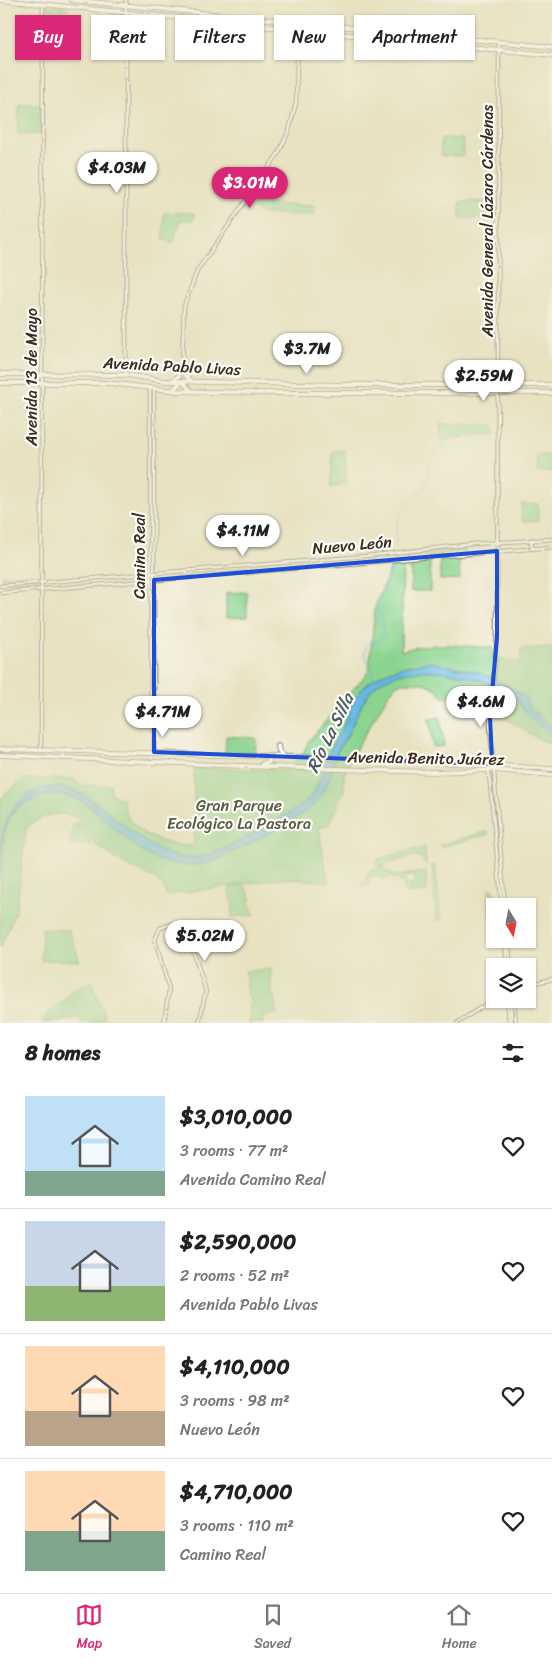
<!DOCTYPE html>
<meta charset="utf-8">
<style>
:root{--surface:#fff;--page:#f6f6f6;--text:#222;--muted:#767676;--line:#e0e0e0;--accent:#db2777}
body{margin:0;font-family:Sriracha,sans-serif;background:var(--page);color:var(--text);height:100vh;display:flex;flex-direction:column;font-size:19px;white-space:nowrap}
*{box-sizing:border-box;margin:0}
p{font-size:16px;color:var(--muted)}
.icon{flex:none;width:28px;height:28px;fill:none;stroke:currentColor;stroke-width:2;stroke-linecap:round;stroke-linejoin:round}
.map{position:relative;height:1023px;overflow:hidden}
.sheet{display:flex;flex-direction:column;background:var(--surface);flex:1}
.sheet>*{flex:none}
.banner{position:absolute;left:15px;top:15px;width:522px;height:45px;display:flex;gap:10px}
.needle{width:32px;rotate:170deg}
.buttons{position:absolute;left:486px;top:898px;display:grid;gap:10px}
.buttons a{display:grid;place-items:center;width:50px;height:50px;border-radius:0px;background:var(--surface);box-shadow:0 1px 4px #0004;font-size:25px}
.price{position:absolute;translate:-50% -42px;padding:0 11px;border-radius:18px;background:#fff;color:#222;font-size:16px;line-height:32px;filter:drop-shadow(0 1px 2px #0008)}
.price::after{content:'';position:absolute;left:50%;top:30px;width:15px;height:11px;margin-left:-8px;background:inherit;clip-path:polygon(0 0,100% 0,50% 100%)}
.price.current{background:var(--accent);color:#fff}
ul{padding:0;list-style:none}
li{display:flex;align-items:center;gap:15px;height:125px;padding:0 25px}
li+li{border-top:1px solid var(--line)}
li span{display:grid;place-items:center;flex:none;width:140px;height:100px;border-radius:0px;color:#555}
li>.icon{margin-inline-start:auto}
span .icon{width:60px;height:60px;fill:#fffc;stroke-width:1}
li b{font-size:21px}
h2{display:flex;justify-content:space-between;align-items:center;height:60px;padding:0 25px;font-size:21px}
.pill{padding:0 18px;border-radius:0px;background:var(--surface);box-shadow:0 1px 4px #0004;font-size:18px;line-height:45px}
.pill.current{background:var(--accent);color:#fff}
.dock{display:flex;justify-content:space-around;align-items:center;height:70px;border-top:1px solid var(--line);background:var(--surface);font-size:14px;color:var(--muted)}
.dock a{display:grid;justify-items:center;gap:2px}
.dock .current{color:var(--accent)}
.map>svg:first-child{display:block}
.green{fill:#8bd48f;stroke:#637f56}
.water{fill:#65b8e1;stroke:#507180}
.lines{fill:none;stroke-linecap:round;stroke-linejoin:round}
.stream{stroke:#65b8e1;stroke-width:1}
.minor-casing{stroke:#786a57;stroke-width:4.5}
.major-casing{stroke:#786a57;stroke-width:5.5}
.minor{stroke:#fff;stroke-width:2.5}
.major{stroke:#fff;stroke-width:4}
.marked{fill:none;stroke:#1d4ed8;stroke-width:4;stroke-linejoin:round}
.labels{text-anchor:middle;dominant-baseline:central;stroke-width:4.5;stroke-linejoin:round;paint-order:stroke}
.street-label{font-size:16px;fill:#3b2a1e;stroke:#fdfcf7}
.park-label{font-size:16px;fill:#535d40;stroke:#fdfcf7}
.water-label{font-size:18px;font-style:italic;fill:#4a5c62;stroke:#fdfcf7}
</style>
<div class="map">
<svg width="552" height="1023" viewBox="0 0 552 1023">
<rect width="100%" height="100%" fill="#fdfcf7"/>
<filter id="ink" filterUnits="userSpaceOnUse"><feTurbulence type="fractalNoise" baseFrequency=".02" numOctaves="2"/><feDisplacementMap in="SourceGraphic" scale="10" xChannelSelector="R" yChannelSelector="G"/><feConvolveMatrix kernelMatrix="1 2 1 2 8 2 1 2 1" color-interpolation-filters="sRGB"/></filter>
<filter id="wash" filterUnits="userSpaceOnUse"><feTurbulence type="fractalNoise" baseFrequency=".0096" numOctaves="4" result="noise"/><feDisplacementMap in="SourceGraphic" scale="20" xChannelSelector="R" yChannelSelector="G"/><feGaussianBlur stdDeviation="1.12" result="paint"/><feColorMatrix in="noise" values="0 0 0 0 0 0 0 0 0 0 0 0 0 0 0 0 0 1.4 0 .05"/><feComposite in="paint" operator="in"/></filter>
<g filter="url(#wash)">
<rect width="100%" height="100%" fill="#e8e2c1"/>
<g class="green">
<path d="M44 6 68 7 67 55H43Z"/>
<path d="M19 104H42L41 134H18Z"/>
<path d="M441 138 463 139V156H441Z"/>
<path d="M495 201V219L460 218V202Z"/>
<path d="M249 203 315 206V215L265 214 247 206Z"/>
<path d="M164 213H194V220H181L173 243 163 239Z"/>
<path d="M440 424 494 425V435H476L442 440Z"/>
<path d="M345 450 346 483 331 487 333 452Z"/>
<rect x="537" y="455" width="15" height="17"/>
<path d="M521 504H538V521H522Z"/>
<path d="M464 548 466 552 368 560V557Z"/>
<path d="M459 558 460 579 440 580V559Z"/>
<path d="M403 562 401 651C432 641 461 646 492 648L493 657 521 663V649L552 647V745C530 737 517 721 494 715L493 709 486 700 443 697C432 680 415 681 397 684L390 692 353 754 344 775V791L329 824 319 828 328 882 286 878 166 895C163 875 134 872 119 861 109 853 97 847 88 838 83 834 84 826 80 821 68 808 36 814 26 830L16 910 0 949V799L23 779H74L81 785 111 786V794L123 799C123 832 167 847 194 846V768L286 770 304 752 308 742 369 671 375 607 392 564Z"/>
<rect x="411" y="563" width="19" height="28"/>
<path d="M2 575H38V580L2 583Z"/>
<path d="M247 592V617L226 618V593Z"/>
<path d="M440 717 444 746 433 747 429 719Z"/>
<path d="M226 736 254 738 256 740 255 755 225 753Z"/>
<path d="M74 822 79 824 83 837 92 845H70Z"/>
<path d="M488 831 489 834 442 847 440 845Z"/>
<path d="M425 847 426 865 422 858 414 856 378 867 376 861 378 859Z"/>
<path d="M435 865 441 919 439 921 436 919 432 866Z"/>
<path d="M384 867 385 873 391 872 392 876 426 872 427 892 412 893 411 884 416 883 414 875 403 877 407 886H410V894L404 891 403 883 390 876 383 880 381 877 370 876 368 879 370 885 361 886 371 870Z"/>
<path d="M244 884 252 900 248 901 255 915 232 917 233 899H230L229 888Z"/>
<path d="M489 889H494L495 930 493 916H490Z"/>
<path d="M42 929 69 930 80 961 41 960Z"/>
<path d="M271 969 272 996H274L277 1014 263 1016V1023H249V1018H251L249 997H248L245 971Z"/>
<path d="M91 981 105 1018 101 1020 102 1023H82L79 1018 43 1023 42 1020 73 991Z"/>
</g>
<path class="water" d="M430 662 479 672 507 685 525 697 530 708 552 727V735C543 729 531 719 524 710 520 706 520 702 515 698 482 673 394 653 367 696 359 708 354 723 347 736 344 742 339 747 337 753 332 769 328 787 317 801 302 820 240 848 216 860 206 865 195 866 183 865 172 864 160 862 151 857 111 836 86 777 33 800 24 803 14 809 10 818 1 837 3 857 0 877 0 840 0 815 27 795 95 756 132 873 205 856 220 853 301 809 310 798 321 782 324 763 332 746 335 739 340 733 343 727 347 719 349 710 353 702 369 673 399 666 430 662Z"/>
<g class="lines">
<g class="stream">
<path d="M395 551 397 525 401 512 426 485 431 457 446 441 475 429"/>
<path d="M373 680C374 665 351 646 378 641 389 627 380 622 378 609L393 566 395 555"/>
</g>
</g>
</g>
<g filter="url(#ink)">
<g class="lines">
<defs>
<g id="minor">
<path d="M126 0V375"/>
<path d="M499 43 497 637 490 724 505 906"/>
<path d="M182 367 184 306 197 271 278 154 289 131 296 103 298 23"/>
<path d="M150 387 151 700 153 723"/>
<path d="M533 539 531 544 533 548"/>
<path d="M0 586 366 556 473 544 552 539"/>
<path d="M0 593 552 547"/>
<path d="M41 750 43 4"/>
<path d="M154 752V388"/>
<path d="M492 760 488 764 502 906"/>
<path d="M505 939 507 966"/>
<path d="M508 939 511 966"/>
<path d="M505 966V959"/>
<path d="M528 985 552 979"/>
<path d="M510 999 512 1023"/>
<path d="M514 999 516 1023"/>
<path d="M489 1002 495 998"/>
<path d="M480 1008 496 1000H504L508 1007 509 1023"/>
<path d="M164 1023 169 989 155 940 160 928 175 923 188 935 206 991 199 1023"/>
<path d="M457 1023 480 1008"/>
</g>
<g id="major">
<path d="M0 0 552 55"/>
<path d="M71 0 552 47"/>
<path d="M182 366 186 376 191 381"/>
<path d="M0 374 126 375 166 381 345 385H552"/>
<path d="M172 381 179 376 182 370"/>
<path d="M0 383H108L177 391 258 393H552"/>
<path d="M173 390 182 381 191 391"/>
<path d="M278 746 279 752 284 756"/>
<path d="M0 749 404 760 552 769"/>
<path d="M0 755 242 766 432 772 494 770 552 775"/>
<path d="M262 764 269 762 270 757"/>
</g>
</defs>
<use href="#minor" class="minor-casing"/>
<use href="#major" class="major-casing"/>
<use href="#minor" class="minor"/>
<use href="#major" class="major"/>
</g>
</g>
<path d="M0 0H552V1023H0ZM497 551V637L490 717 492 760 488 764 154 752V580Z" fill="#e8e2c1" fill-opacity=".55" fill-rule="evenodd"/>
<path class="marked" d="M497 551V637L490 717 492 760 488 764 154 752V580Z"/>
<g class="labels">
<g class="street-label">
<text transform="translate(487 221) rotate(-90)">Avenida General Lázaro Cárdenas</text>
<text transform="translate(172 366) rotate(3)">Avenida Pablo Livas</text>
<text transform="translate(31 377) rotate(-90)">Avenida 13 de Mayo</text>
<text transform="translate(352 545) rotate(-5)">Nuevo León</text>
<text transform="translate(139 556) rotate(-90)">Camino Real</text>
<text transform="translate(426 758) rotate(1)">Avenida Benito Juárez</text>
</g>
<g class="park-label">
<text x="239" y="805">Gran Parque<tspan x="239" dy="18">Ecológico La Pastora</tspan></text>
</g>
<g class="water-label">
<text transform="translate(330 733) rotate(-64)">Río La Silla</text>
</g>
</g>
</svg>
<div class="buttons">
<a><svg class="needle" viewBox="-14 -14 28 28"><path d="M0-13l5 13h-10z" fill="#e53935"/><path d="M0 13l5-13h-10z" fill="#767676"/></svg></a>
<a><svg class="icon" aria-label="layers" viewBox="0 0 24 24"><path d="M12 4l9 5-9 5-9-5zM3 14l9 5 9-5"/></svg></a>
</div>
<b class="price" style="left:117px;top:194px">$4.03M</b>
<b class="price current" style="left:250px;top:209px">$3.01M</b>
<b class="price" style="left:307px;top:375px">$3.7M</b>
<b class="price" style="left:484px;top:402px">$2.59M</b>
<b class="price" style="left:243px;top:557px">$4.11M</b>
<b class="price" style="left:481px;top:728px">$4.6M</b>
<b class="price" style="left:163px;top:738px">$4.71M</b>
<b class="price" style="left:205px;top:962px">$5.02M</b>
<div class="banner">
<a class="pill current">Buy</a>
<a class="pill">Rent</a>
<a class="pill">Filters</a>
<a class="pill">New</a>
<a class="pill">Apartment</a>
</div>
</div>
<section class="sheet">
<h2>8 homes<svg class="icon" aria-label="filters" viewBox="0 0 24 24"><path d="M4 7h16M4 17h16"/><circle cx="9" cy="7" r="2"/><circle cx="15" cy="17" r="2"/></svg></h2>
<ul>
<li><span style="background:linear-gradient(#bfe0f5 75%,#7fa58c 0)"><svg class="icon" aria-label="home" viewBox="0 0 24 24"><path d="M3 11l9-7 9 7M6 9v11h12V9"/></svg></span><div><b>$3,010,000</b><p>3 rooms · 77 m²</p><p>Avenida Camino Real</p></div><svg class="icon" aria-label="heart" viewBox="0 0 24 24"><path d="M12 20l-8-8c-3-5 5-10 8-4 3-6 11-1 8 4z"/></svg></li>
<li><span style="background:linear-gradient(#c9d6e8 65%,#8fb573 0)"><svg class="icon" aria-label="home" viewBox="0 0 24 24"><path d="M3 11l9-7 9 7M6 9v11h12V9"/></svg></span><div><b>$2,590,000</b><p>2 rooms · 52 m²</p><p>Avenida Pablo Livas</p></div><svg class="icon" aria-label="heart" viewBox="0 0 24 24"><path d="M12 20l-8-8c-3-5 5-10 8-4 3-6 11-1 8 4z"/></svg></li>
<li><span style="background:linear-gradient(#ffd9b3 65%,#b9a48a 0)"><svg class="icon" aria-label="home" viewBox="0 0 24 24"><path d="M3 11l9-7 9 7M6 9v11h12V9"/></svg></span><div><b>$4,110,000</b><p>3 rooms · 98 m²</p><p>Nuevo León</p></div><svg class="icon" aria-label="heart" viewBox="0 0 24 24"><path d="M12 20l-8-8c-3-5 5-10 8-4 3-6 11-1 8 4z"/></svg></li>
<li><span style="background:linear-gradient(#ffd9b3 60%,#7fa58c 0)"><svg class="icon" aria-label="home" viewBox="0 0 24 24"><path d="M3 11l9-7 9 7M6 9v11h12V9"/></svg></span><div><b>$4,710,000</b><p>3 rooms · 110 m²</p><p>Camino Real</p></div><svg class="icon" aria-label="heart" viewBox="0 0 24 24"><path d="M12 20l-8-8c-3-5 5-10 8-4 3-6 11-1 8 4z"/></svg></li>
</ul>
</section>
<nav class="dock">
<a class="current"><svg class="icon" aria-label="map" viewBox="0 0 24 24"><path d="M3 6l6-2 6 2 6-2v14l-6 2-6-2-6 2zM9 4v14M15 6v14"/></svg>Map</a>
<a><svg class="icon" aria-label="saved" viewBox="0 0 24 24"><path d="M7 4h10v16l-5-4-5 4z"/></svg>Saved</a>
<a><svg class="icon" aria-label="home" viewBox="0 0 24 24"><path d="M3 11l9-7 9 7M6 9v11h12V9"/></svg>Home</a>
</nav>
